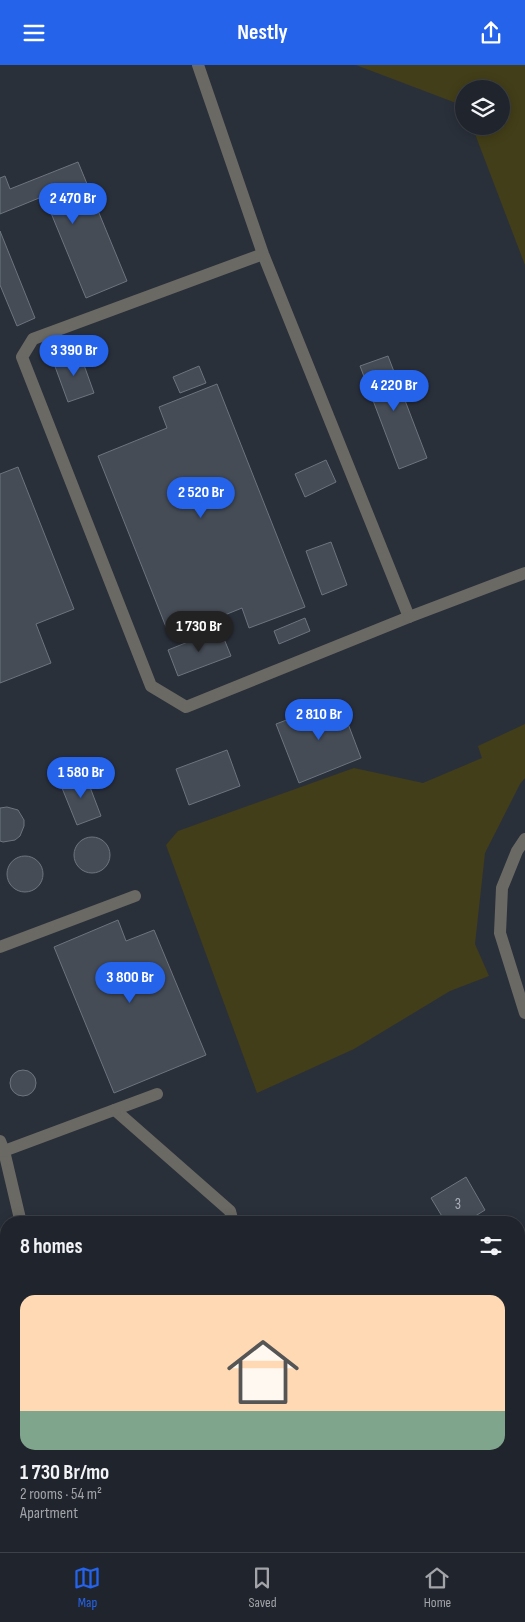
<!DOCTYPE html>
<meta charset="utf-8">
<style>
:root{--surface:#20242c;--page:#2d3038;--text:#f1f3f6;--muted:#a2a4a9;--line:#3d4148;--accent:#2563eb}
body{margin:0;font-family:"Sofia Sans Condensed",sans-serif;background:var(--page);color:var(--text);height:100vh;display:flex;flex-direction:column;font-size:19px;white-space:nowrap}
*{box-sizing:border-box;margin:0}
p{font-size:16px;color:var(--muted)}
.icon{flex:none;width:28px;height:28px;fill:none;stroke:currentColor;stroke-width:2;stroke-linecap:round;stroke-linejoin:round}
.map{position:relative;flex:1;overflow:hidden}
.side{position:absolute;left:0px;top:1151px;width:525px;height:336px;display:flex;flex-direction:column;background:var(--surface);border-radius:20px 20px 0 0;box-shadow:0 2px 12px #0003,0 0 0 1px var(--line)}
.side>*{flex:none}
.fabs{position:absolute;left:455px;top:15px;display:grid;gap:10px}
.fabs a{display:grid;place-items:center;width:55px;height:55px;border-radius:50%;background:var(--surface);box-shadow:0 2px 12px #0003,0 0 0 1px var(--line);font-size:25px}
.price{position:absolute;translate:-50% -42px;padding:0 11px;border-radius:18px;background:var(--accent);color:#fff;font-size:16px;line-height:32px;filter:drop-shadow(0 1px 2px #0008)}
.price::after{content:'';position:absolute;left:50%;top:30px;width:15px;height:11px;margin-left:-8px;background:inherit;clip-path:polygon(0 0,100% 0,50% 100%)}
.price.on{background:#222;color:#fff}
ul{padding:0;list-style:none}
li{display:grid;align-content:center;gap:10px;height:265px;padding:0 20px}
li span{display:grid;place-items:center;height:155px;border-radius:15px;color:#555}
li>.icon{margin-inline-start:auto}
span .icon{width:90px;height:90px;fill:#fffc;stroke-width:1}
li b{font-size:21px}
h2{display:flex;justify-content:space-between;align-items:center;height:60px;padding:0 20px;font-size:21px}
header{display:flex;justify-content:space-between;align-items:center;height:65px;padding:0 20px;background:var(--accent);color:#fff;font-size:22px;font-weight:700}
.dock{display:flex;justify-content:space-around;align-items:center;height:70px;border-top:1px solid var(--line);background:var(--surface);font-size:14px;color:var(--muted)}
.dock a{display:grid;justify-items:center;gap:2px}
.dock .on{color:var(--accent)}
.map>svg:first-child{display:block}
.green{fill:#423e19}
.building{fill:#454c56;stroke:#6d747f}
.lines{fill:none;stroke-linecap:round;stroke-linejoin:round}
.minor{stroke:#6a6964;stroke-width:12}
.labels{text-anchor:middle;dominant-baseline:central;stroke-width:4;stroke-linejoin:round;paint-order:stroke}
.number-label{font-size:15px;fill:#acb0b8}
</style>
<header><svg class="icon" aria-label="menu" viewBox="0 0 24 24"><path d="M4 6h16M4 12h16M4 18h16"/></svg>Nestly<svg class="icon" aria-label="share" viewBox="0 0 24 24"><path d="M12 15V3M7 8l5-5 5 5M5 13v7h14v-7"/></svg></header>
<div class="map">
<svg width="525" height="1487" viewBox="0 0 525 1487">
<rect width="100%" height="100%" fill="#2a303a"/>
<g class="green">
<path d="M356 0H525V200L472 61H501V24H464V41Z"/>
<path d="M525 659V713L520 719 485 788 475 879 489 911 450 926 354 984 257 1028 166 780 178 766 354 703 423 718 482 693 478 681Z"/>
<path d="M300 1481H431L434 1487H301Z"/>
</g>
<g class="building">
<path d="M78 97 127 216 86 233 44 131 0 149V113L5 111 10 124Z"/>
<path d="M0 166 35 253 17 261 0 220Z"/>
<path d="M79 286 94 328 68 337 53 296Z"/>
<path d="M388 291 427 393 399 404 360 301Z"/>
<path d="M199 301 206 318 180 328 173 312Z"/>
<path d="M217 319 305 542 249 563 242 543 170 572 98 391 167 363 159 342Z"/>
<path d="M326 395 336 417 305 432 295 409Z"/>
<path d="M18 402 74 544 36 559 51 598 0 618V409Z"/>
<path d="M331 477 347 520 322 530 306 486Z"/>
<path d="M305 553 310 566 279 579 274 566Z"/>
<path d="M220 564 231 591 178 611 168 585Z"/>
<path d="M339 635 361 693 299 718 276 659Z"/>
<path d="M227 685 240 721 189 740 176 704Z"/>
<path d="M85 709 101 751 77 760 60 718Z"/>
<path d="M7 742 18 745 24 755V761L20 771 15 775 3 777 0 776V743Z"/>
<circle cx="92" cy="790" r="18"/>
<circle cx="25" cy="809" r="18"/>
<path d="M118 855 126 876 154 865 206 990 114 1028 54 882Z"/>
<circle cx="23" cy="1018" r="13"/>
<path d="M466 1112 485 1145 464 1158H446L431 1133Z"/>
<path d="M525 1250V1285L519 1289V1254Z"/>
<path d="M175 1481H192L188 1486 183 1487 178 1485Z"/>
</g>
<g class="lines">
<g class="minor">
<path d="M198 0 263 189 409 552 186 642 151 621 22 292 33 274 263 189"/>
<path d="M409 552 525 508"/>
<path d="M525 774 517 786 502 823 500 868 525 948"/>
<path d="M0 882 135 831"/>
<path d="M115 1045 230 1146 233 1158"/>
<path d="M0 1076 4 1086 21 1158"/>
<path d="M4 1086 157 1029"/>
<path d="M91 1481 92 1487"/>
</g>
</g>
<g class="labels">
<g class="number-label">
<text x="458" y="1139">3</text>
</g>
</g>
</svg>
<div class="fabs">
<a><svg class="icon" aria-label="layers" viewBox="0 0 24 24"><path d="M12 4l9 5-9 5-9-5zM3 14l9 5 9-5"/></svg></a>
</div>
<b class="price" style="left:73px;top:160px">2 470 Br</b>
<b class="price" style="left:74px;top:312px">3 390 Br</b>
<b class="price" style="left:394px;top:347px">4 220 Br</b>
<b class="price" style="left:201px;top:454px">2 520 Br</b>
<b class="price on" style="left:199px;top:588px">1 730 Br</b>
<b class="price" style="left:319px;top:676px">2 810 Br</b>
<b class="price" style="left:81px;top:734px">1 580 Br</b>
<b class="price" style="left:130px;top:939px">3 800 Br</b>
<section class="side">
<h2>8 homes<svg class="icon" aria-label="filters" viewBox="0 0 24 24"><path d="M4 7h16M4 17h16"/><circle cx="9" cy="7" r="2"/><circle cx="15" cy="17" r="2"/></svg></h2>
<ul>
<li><span style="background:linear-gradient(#ffd9b3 75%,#7fa58c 0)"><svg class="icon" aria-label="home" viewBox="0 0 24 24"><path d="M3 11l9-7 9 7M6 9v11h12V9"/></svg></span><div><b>1 730 Br/mo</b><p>2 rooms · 54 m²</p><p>Apartment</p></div></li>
</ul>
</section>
</div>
<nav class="dock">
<a class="on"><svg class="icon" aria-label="map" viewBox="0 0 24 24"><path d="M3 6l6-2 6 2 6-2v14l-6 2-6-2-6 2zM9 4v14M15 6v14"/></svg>Map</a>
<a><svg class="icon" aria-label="saved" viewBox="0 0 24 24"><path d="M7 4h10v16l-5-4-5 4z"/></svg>Saved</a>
<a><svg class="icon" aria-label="home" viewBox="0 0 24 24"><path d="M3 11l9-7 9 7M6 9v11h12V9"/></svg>Home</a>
</nav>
